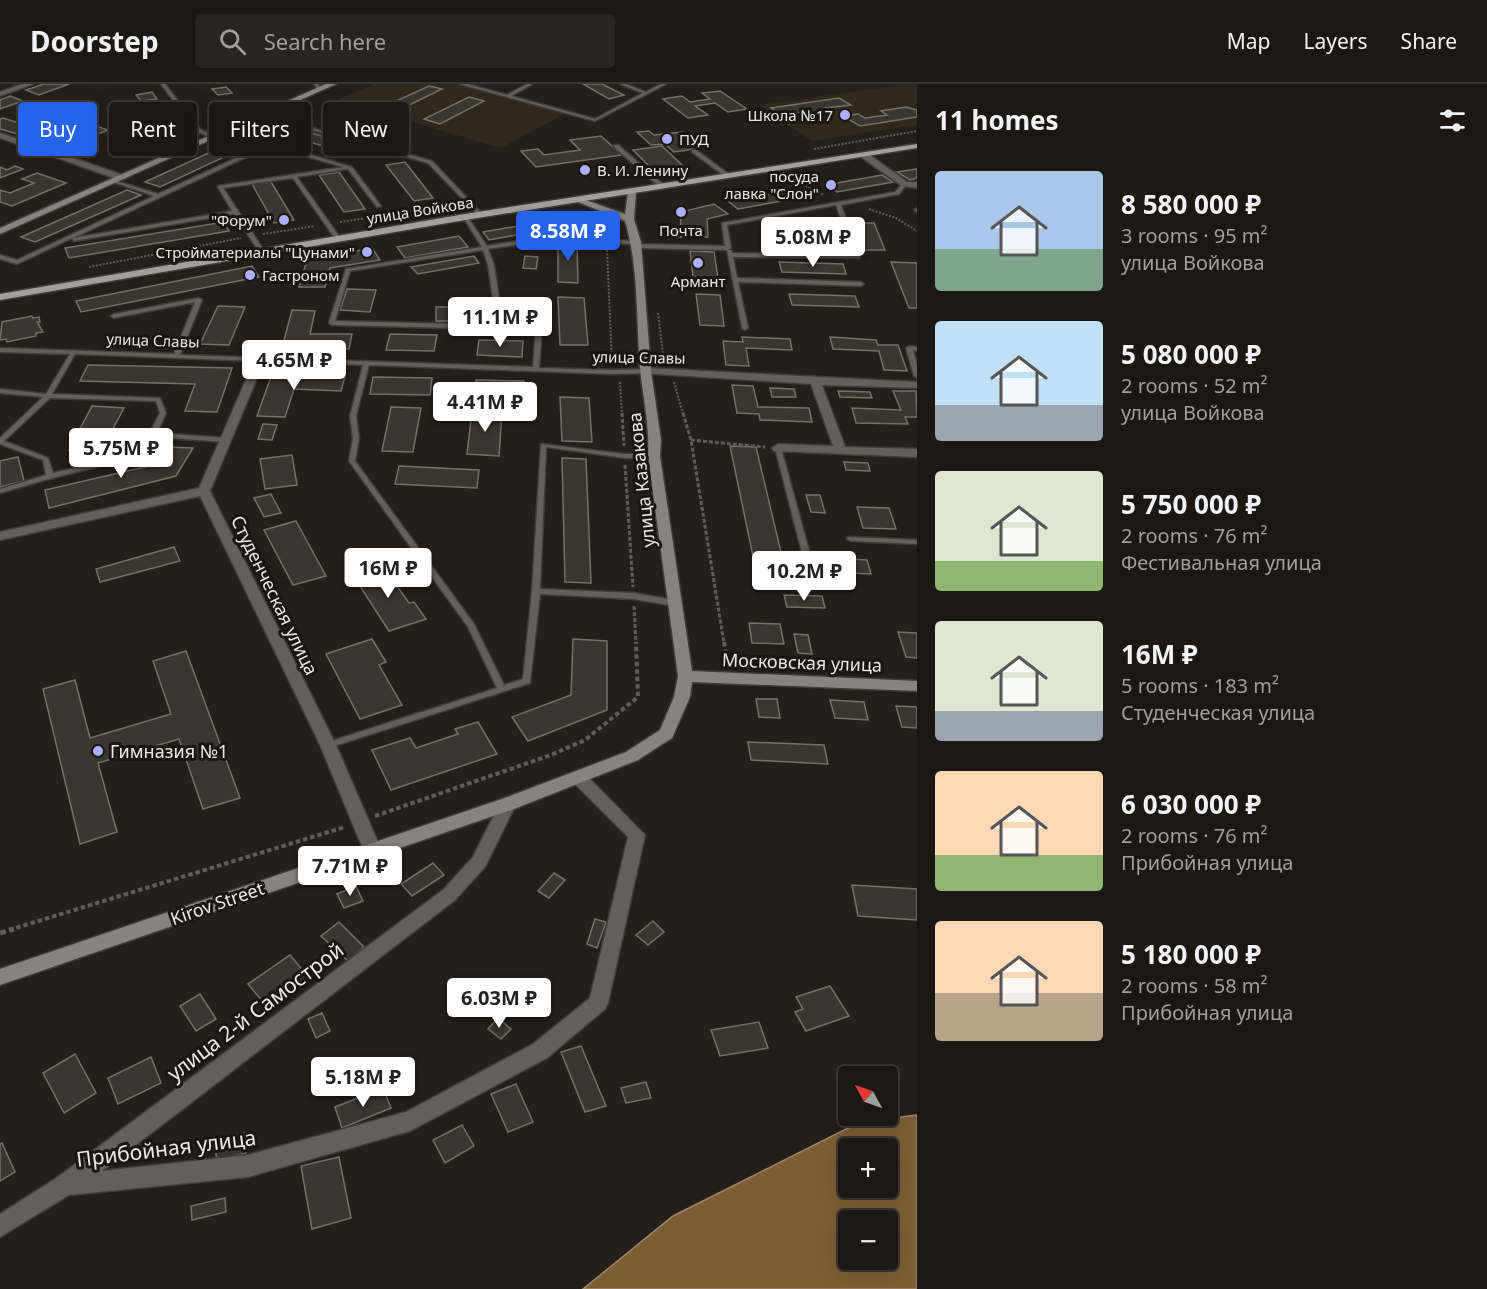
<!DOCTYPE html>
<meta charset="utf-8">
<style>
:root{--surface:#1b1713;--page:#282421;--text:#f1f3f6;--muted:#a09fa0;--line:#393633;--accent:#2563eb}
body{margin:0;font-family:"Noto Sans",sans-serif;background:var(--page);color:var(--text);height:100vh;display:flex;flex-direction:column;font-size:22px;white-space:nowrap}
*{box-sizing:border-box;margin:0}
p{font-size:20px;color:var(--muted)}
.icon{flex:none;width:33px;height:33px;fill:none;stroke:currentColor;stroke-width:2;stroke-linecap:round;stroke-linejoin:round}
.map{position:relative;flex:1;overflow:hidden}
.side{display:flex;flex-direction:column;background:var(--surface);width:570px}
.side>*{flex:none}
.banner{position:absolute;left:18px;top:18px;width:570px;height:54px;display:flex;gap:12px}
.needle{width:39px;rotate:310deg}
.controls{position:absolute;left:838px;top:982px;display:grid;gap:12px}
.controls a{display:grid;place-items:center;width:60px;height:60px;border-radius:6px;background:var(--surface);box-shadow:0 6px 24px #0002,0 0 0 2px var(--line);font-size:30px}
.price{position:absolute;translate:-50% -51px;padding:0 14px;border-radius:6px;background:#fff;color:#222;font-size:20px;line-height:39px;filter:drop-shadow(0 2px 3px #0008)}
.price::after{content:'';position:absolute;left:50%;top:36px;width:18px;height:14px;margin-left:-9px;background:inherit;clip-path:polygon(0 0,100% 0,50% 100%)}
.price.current{background:var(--accent);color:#fff}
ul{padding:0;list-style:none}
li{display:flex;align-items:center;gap:18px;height:150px;padding:0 18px}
li span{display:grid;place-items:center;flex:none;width:168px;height:120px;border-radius:6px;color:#555}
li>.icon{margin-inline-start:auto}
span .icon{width:72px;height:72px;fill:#fffc;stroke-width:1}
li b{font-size:26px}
h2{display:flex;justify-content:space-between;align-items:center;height:72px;padding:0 18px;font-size:26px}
.pill{padding:0 21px;border-radius:6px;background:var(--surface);box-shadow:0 6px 24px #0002,0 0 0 2px var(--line);font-size:21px;line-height:54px}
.pill.current{background:var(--accent);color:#fff}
header{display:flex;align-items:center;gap:36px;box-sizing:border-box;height:84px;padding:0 30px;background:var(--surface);border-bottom:2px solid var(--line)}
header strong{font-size:28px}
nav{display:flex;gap:33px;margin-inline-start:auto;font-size:21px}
.search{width:420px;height:54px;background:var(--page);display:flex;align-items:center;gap:15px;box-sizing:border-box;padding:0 21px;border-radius:6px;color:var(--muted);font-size:22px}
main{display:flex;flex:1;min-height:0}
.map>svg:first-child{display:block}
.built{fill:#31281d}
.water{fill:#7f5d34;stroke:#a08769;stroke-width:1.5;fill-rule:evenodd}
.building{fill:#3b362f;stroke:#767069;stroke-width:1.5}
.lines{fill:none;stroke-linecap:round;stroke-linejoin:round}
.service-casing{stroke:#403b36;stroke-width:3}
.minor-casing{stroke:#403b36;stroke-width:3}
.secondary-casing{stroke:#403b36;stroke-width:3}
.primary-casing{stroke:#403b36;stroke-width:3}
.path-far3{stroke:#615c57;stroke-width:2;stroke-dasharray:2 1.5;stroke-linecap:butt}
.path-far2{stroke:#615c57;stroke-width:3;stroke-dasharray:4 2;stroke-linecap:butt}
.path-far1{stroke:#615c57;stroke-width:4;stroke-dasharray:4.5 3;stroke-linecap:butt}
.path{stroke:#615c57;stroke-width:5;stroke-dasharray:6 4;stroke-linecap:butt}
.service{fill:#625f5c;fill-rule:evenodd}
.minor{fill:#625f5c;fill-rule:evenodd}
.secondary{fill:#88837e;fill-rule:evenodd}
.primary{fill:#a59f99;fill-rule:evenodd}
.poi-dot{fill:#aab0fc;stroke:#1b1610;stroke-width:2}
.labels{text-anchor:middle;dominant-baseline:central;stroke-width:6;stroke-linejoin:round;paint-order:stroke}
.far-poi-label{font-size:15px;fill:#ede9e5;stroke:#1b1610;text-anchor:end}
.far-street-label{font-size:15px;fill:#ede9e5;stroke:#1b1610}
.street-label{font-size:18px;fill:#ede9e5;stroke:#1b1610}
.poi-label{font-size:18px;fill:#ede9e5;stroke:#1b1610;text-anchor:start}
.near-street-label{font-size:21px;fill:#ede9e5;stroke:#1b1610}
</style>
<header>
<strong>Doorstep</strong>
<div class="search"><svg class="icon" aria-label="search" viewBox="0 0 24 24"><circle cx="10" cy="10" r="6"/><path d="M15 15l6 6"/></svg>Search here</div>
<nav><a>Map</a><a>Layers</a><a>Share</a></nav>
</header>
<main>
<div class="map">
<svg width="917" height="1205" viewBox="0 0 917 1205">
<rect width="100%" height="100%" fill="#241f19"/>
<g class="built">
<path d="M374 0H462L568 28 501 64 337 16Z"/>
<path d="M908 0H917V41L812 57 759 21Z"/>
</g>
<path class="water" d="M917 1031V1205H583L673 1132 860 1038ZM849 1065H888V1104H849ZM849 1137H888V1176H849Z"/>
<g class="building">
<path d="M44 0H69L39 11 26 6Z"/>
<path d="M583 0H602L624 11 609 15Z"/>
<path d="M429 2 442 5 399 26 385 22Z"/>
<path d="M226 3 232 9 218 11 212 5Z"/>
<path d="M720 7 747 25 728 28 715 19 695 22 708 31 688 34 663 15 682 12 690 18 710 15 702 9Z"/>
<path d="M152 8 157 15 141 17 136 11Z"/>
<path d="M10 12 23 17 0 25V16Z"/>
<path d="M469 13 484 17 440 40 424 35Z"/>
<path d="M839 14 851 21 826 24 830 27 813 29 809 27 782 31 771 24Z"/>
<path d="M906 23 917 26V33L860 42 843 32 858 30 865 34 887 31 881 27Z"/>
<path d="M65 32 108 46 93 52 50 38Z"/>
<path d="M3 34 44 47 27 53 0 45V35Z"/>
<path d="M364 34 371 36 346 48 339 45Z"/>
<path d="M274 38 335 56 323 62 262 44Z"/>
<path d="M181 41 189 52 173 54 165 44Z"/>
<path d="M372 41 385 45 367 54 354 50Z"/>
<path d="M649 47 654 51 682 48 701 64 674 68 665 60 651 61 637 48Z"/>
<path d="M601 52 622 71 536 83 521 67 538 65 544 71 580 66 570 56Z"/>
<path d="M237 56 252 60 160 103 145 98Z"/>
<path d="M662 62 682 81 652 85 633 66Z"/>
<path d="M405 78 433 114 414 117 386 81Z"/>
<path d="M15 82 23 85 0 94V83L7 86Z"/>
<path d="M917 85V94L910 96 897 88Z"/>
<path d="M339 88 365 125 344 128 319 91Z"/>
<path d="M37 89 66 99 12 122 0 118V106L10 109 34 99 22 95Z"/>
<path d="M882 91 893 98 837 108 826 101Z"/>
<path d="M271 98 294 136 274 139 252 100Z"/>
<path d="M799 105 809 112 738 125 729 118Z"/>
<path d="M127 106 141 111 35 158 21 153Z"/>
<path d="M714 120 728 130 707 135 708 153H680L681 128Z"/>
<path d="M576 132 582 134 579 153 559 152 561 143 489 156 483 148Z"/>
<path d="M224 138 229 147 69 174 65 164Z"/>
<path d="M854 139H874L885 166H864Z"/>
<path d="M459 152 468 163 405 174 397 163Z"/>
<path d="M558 157 577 158 578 199 558 198Z"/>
<path d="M372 164 380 176 330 184 325 203H299L307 176Z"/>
<path d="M690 167 714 168 718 194 693 193Z"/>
<path d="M474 172 479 179 418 190 411 183Z"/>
<path d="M525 172 538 173 536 185 523 184Z"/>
<path d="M779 178 843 180 846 190 782 188Z"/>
<path d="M891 178 917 179V224H909Z"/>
<path d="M252 182 259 193 81 228 76 217Z"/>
<path d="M347 205 376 206 370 228 340 226Z"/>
<path d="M696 210 720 211 724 242 700 241Z"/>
<path d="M789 210 855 212 859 223 792 221Z"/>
<path d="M558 213 584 214 588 261H560Z"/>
<path d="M510 219 525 220 523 231 508 230Z"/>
<path d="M218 222 245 223 229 261 200 260Z"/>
<path d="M436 223H479L480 237H436Z"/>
<path d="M292 226 315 227 310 250H352L349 265 282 264Z"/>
<path d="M32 232 33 234 39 233 40 238H37L43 248 36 249V252L7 258 6 255 0 256 2 238Z"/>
<path d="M390 250 437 251 434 267 386 266Z"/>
<path d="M742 253 790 255 792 266 746 264 749 282 726 281 723 257 743 258Z"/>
<path d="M830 253 876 256 878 261H898L907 287 884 286 879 267 833 265Z"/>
<path d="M479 256 523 257 522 273 477 271Z"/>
<path d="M88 281 232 284 217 328 185 327 195 300 80 297Z"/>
<path d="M272 290 345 292 341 307 294 305 285 333 257 332Z"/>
<path d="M373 293 432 294 430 311 370 310Z"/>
<path d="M476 296 524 297V315L475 314Z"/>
<path d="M732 301 753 302 758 323 809 324 812 338 760 336 759 330 737 329Z"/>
<path d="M770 304 794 305 796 313H772Z"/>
<path d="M838 307 870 308 872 314 840 313Z"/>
<path d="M893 307H916L917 333H905L908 340 856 339 852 324 901 326Z"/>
<path d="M560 313 589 314 592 358 562 357Z"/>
<path d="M92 322 124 324 101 367 69 366Z"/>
<path d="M391 323 421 324 413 368 382 367Z"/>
<path d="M472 327 502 328 499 372 467 370Z"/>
<path d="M263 340 277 341 272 356 258 355Z"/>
<path d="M730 362 756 363 789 502 759 501Z"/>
<path d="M164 363 193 364 176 392 49 424 45 406 153 381Z"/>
<path d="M292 371 297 401 265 405 260 375Z"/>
<path d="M18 373 24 397 0 403V377Z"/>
<path d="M562 374 586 375 591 499 565 498Z"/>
<path d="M844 378 868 379 870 387 846 386Z"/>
<path d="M399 382 479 386 477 404 395 400Z"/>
<path d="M271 410 281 429 264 433 254 414Z"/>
<path d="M806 411H820L825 429 811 428Z"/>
<path d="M857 423 889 424 896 445 863 444Z"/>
<path d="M296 437 326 492 293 501 264 446Z"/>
<path d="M174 463 180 477 100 498 96 485Z"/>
<path d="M848 475 867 476 871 490 852 489Z"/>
<path d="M382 481 409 519 414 518 426 535 389 547 352 490Z"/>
<path d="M784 511 822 512 825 524 787 523Z"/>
<path d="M749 539 780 540 784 560 752 559Z"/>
<path d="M898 548 917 549V574L906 573Z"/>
<path d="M794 550 808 551 812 570 798 569Z"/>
<path d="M372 555 386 578 379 581 402 621 360 635 326 570Z"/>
<path d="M573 555 607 557V626L528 657 512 633 571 611Z"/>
<path d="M186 567 240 714 203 725 179 655 98 679 117 748 80 760 43 605 75 596 90 654 171 630 153 577Z"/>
<path d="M756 615H777L780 634 759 633Z"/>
<path d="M830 616 864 618 868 636 835 634Z"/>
<path d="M896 622 917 623V644L902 643Z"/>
<path d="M478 638 497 670 391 706 372 666 410 654 416 664 458 650 455 645Z"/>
<path d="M748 658 824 661 828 680 751 676Z"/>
<path d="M433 779 444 791 412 812 401 800Z"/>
<path d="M554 789 565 796 549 814 538 807Z"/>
<path d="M852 801 917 805V836L858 832Z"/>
<path d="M356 802 363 817 344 824 337 810Z"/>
<path d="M595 835 606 838 597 864 587 860Z"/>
<path d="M653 837 664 848 648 861 636 851Z"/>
<path d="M339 838 364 863 348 877 321 852Z"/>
<path d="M290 871 310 895 268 924 248 900Z"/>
<path d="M830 902 849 932 806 947 795 928 803 925 796 913Z"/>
<path d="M200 910 216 935 196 947 180 922Z"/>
<path d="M322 929 330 947 316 954 308 935Z"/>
<path d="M498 934 511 945 501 955 488 945Z"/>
<path d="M759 938 768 964 720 972 711 946Z"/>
<path d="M581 962 606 1022 585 1028 561 968Z"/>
<path d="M75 970 96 1009 64 1029 43 989Z"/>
<path d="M151 973 161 999 118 1020 108 994Z"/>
<path d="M646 998 651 1014 626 1019 621 1004Z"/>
<path d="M516 1000 533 1038 508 1048 491 1010Z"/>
<path d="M383 1004 391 1024 342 1044 335 1023Z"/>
<path d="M462 1041 474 1062 445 1079 433 1056Z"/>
<path d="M244 1049 246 1069 217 1077 214 1056Z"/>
<path d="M2 1059 15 1088 0 1097V1060Z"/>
<path d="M339 1073 351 1134 312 1145 301 1082Z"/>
<path d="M225 1114 226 1128 192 1136 191 1122Z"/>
</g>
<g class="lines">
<defs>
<g id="service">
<path d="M161 0H165L200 45 215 52V54H211L196 47Z"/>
<path d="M314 0H318L321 6H319Z"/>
<path d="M460 0H467L507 11 527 0H532L511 12 595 35 643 9 620 0H626L646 8 661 0H666L595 37Z"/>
<path d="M262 30 432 77 483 131 479 132 428 79 262 32Z"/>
<path d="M226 46 352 83 381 122 377 123 348 85 297 93 341 155 340 156H336L293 94 223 104 265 168 264 169H260L234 130 74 157 72 154 17 180 0 175V171L17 176 154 112 113 98V96L158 110 266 60 224 48V47ZM270 62 343 83 218 102V103L232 127 73 154Z"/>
<path d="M65 49 69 50 37 64 33 63Z"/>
<path d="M614 61H618L665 102V104H661L614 63Z"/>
<path d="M692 66H696L730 91V93H726L692 68Z"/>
<path d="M903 99 907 100 899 110 841 121 860 173 859 174 733 173 737 194 861 198 864 200 861 202 738 198 748 244 745 246 742 244 727 166H731L732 169 854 171 836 121 727 141 731 164 728 166 636 164 633 162 636 160 725 162 722 139 895 108Z"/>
<path d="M915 125H917V128L915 127Z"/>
<path d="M463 132H467L487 162 543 153 638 157 639 158 636 160 543 157 488 165 494 181 503 241 539 242 542 244 539 284 613 286 646 285 649 287 646 289 613 290 369 281 356 332 359 354 355 377 474 540 504 601 523 595 532 507 541 360 625 370H654L657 372 654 374H625L546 363 540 505 634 509 674 516 678 519 674 522 634 515 540 510 530 599 328 664 325 663 324 661 325 659 497 604 468 543 349 377 353 354 350 332 363 281 75 270 52 310 160 314 166 329 157 349 226 354 229 356 226 358 155 353 146 368 126 376 52 394 0 409V405L46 391 43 376 0 360V354L43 313 0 309V305L46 310 70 270 0 268V264L174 270 195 218 114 234 111 232 114 230 199 214 202 216 180 271 533 283 536 246 332 241 329 239 346 185 482 163 463 133ZM483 166 488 181 497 241 335 237 350 187ZM50 314 156 317 160 329 141 366 122 373 53 389 48 374 4 357Z"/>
<path d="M909 262 917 263V267L913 266 917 281V294L914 292 906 264Z"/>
<path d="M778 362 781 364 817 496 813 498 809 496 775 364Z"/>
<path d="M848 453 917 456V460L851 457 847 455Z"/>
</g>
<g id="minor">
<path d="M22 0H33L0 12V8Z"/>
<path d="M0 49 126 92 127 94 120 96 0 54Z"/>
<path d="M861 69H867L907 98H917V104L902 102 861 73Z"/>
<path d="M260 272 265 275 210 407 336 661 381 765 378 770 372 772 366 770 363 765 320 661 200 412 0 456V448L199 404 255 275Z"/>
<path d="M646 284 917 298V304L822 301 845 363 917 365V373L774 367 772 364 778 360 833 362 811 300 642 289V285Z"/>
<path d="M578 687 584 689 645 751 608 919 605 925 547 974 410 1047 248 1093 69 1111 0 1153V1130L58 1093 443 806 473 773 502 715 508 713 514 715 516 720 485 783 455 816 102 1087 248 1071 406 1028 533 960 590 914 628 753 572 697 570 693 572 689Z"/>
</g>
<g id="secondary">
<path d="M326 0H336L0 150V144Z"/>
<path d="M632 105 636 108 634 135 641 158 651 287 661 356 660 372 692 587 917 597V607L692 598 690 613 672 654 638 676 514 725 0 901V885L502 715 626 668 660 646 674 613 678 592 648 372C650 343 643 314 640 284 636 236 639 183 625 137L573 116 580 114 625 130 628 108Z"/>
</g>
<path id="primary" d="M917 60V64L465 136 0 216V210L465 130Z"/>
</defs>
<use href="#service" class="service-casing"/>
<use href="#minor" class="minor-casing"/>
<use href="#secondary" class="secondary-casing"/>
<use href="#primary" class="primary-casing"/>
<g class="path-far3">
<path d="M814 65 917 47"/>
<path d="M778 97 804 101 824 111"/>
<path d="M869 125 896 134 917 147"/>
<path d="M340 138 433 124"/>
<path d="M263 150 315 142"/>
<path d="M607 166 612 279"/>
<path d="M89 183 241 154"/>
<path d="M658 229 664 278"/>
<path d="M620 298 622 330"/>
<path d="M674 298 683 330"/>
</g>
<g class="path-far2">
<path d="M622 329 624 362"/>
<path d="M683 329 691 356 724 559"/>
<path d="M691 356 765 363"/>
<path d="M625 381 633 503"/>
<path d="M634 522 636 559"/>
</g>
<g class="path-far1">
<path d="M724 558 728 582"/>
<path d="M375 732 551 671 585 656 638 613 636 558"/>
<path d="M9 846 345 743"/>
</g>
<path class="path" d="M0 849 14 845"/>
<use href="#service" class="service"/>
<use href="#minor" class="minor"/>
<use href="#secondary" class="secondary"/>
<use href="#primary" class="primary"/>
</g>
<g class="poi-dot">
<circle cx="845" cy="31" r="6"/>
<circle cx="667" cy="55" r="6"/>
<circle cx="585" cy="86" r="6"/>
<circle cx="831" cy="101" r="6"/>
<circle cx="681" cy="128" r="6"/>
<circle cx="284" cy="136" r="6"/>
<circle cx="367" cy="168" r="6"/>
<circle cx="698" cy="179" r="6"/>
<circle cx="250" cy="191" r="6"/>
<circle cx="98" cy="667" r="6"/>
</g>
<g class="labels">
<g class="far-poi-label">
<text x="833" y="31">Школа №17</text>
<text x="679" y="55" text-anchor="start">ПУД</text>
<text x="597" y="86" text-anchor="start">В. И. Ленину</text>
<text x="819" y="92">посуда<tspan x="819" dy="17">лавка "Слон"</tspan></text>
<text x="272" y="136">"Форум"</text>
<text x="681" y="146" text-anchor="middle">Почта</text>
<text x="355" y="168">Стройматериалы "Цунами"</text>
<text x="262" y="191" text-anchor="start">Гастроном</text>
<text x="698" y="197" text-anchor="middle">Армант</text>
</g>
<g class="far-street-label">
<text transform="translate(420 126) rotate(-9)">улица Войкова</text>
<text transform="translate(153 256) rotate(2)">улица Славы</text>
<text transform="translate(639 273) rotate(1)">улица Славы</text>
</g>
<g class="street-label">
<text transform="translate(641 396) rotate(-96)">улица Казакова</text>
<text transform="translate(275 511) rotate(64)">Студенческая улица</text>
<text transform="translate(802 578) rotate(2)">Московская улица</text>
<text transform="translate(217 819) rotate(-19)">Kirov Street</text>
</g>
<g class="poi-label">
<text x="110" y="667">Гимназия №1</text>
</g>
<g class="near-street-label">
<text transform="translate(255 927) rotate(-37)">улица 2-й Самострой</text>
<text transform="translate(166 1064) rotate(-7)">Прибойная улица</text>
</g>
</g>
</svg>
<div class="controls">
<a><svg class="needle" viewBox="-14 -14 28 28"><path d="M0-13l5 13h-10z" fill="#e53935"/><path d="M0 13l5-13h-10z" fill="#a09fa0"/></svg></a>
<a>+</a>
<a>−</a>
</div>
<b class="price current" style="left:568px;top:178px">8.58M ₽</b>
<b class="price" style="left:813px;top:184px">5.08M ₽</b>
<b class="price" style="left:500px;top:264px">11.1M ₽</b>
<b class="price" style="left:294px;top:307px">4.65M ₽</b>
<b class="price" style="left:485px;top:349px">4.41M ₽</b>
<b class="price" style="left:121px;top:395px">5.75M ₽</b>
<b class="price" style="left:388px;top:515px">16M ₽</b>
<b class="price" style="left:804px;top:518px">10.2M ₽</b>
<b class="price" style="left:350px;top:813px">7.71M ₽</b>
<b class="price" style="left:499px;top:945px">6.03M ₽</b>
<b class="price" style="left:363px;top:1024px">5.18M ₽</b>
<div class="banner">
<a class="pill current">Buy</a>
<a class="pill">Rent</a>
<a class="pill">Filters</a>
<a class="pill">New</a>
</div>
</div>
<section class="side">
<h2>11 homes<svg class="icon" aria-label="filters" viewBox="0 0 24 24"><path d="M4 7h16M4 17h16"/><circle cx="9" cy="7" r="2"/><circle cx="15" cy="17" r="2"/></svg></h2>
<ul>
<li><span style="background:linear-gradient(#a9c7e8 65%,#7fa58c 0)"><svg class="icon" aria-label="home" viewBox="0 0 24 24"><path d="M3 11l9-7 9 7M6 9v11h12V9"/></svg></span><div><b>8 580 000 ₽</b><p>3 rooms · 95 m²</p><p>улица Войкова</p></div></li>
<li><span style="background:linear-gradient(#bfe0f5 70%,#9aa5b1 0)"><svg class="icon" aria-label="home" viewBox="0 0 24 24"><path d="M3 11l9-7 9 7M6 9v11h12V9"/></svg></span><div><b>5 080 000 ₽</b><p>2 rooms · 52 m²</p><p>улица Войкова</p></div></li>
<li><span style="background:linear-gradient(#dfe7d0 75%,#8fb573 0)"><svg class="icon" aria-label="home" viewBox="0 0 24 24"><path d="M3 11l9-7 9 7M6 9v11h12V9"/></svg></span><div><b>5 750 000 ₽</b><p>2 rooms · 76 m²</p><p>Фестивальная улица</p></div></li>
<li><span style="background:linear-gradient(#dfe7d0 75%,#9aa5b1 0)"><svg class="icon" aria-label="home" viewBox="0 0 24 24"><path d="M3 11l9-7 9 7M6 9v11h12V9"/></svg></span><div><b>16M ₽</b><p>5 rooms · 183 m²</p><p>Студенческая улица</p></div></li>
<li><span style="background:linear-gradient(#ffd9b3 70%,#8fb573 0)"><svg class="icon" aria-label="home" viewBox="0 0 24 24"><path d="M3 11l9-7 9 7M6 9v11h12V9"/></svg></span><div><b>6 030 000 ₽</b><p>2 rooms · 76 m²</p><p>Прибойная улица</p></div></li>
<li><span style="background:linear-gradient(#ffd9b3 60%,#b9a48a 0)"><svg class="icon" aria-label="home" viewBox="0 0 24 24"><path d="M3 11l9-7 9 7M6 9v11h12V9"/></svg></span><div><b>5 180 000 ₽</b><p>2 rooms · 58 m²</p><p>Прибойная улица</p></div></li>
</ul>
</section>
</main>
